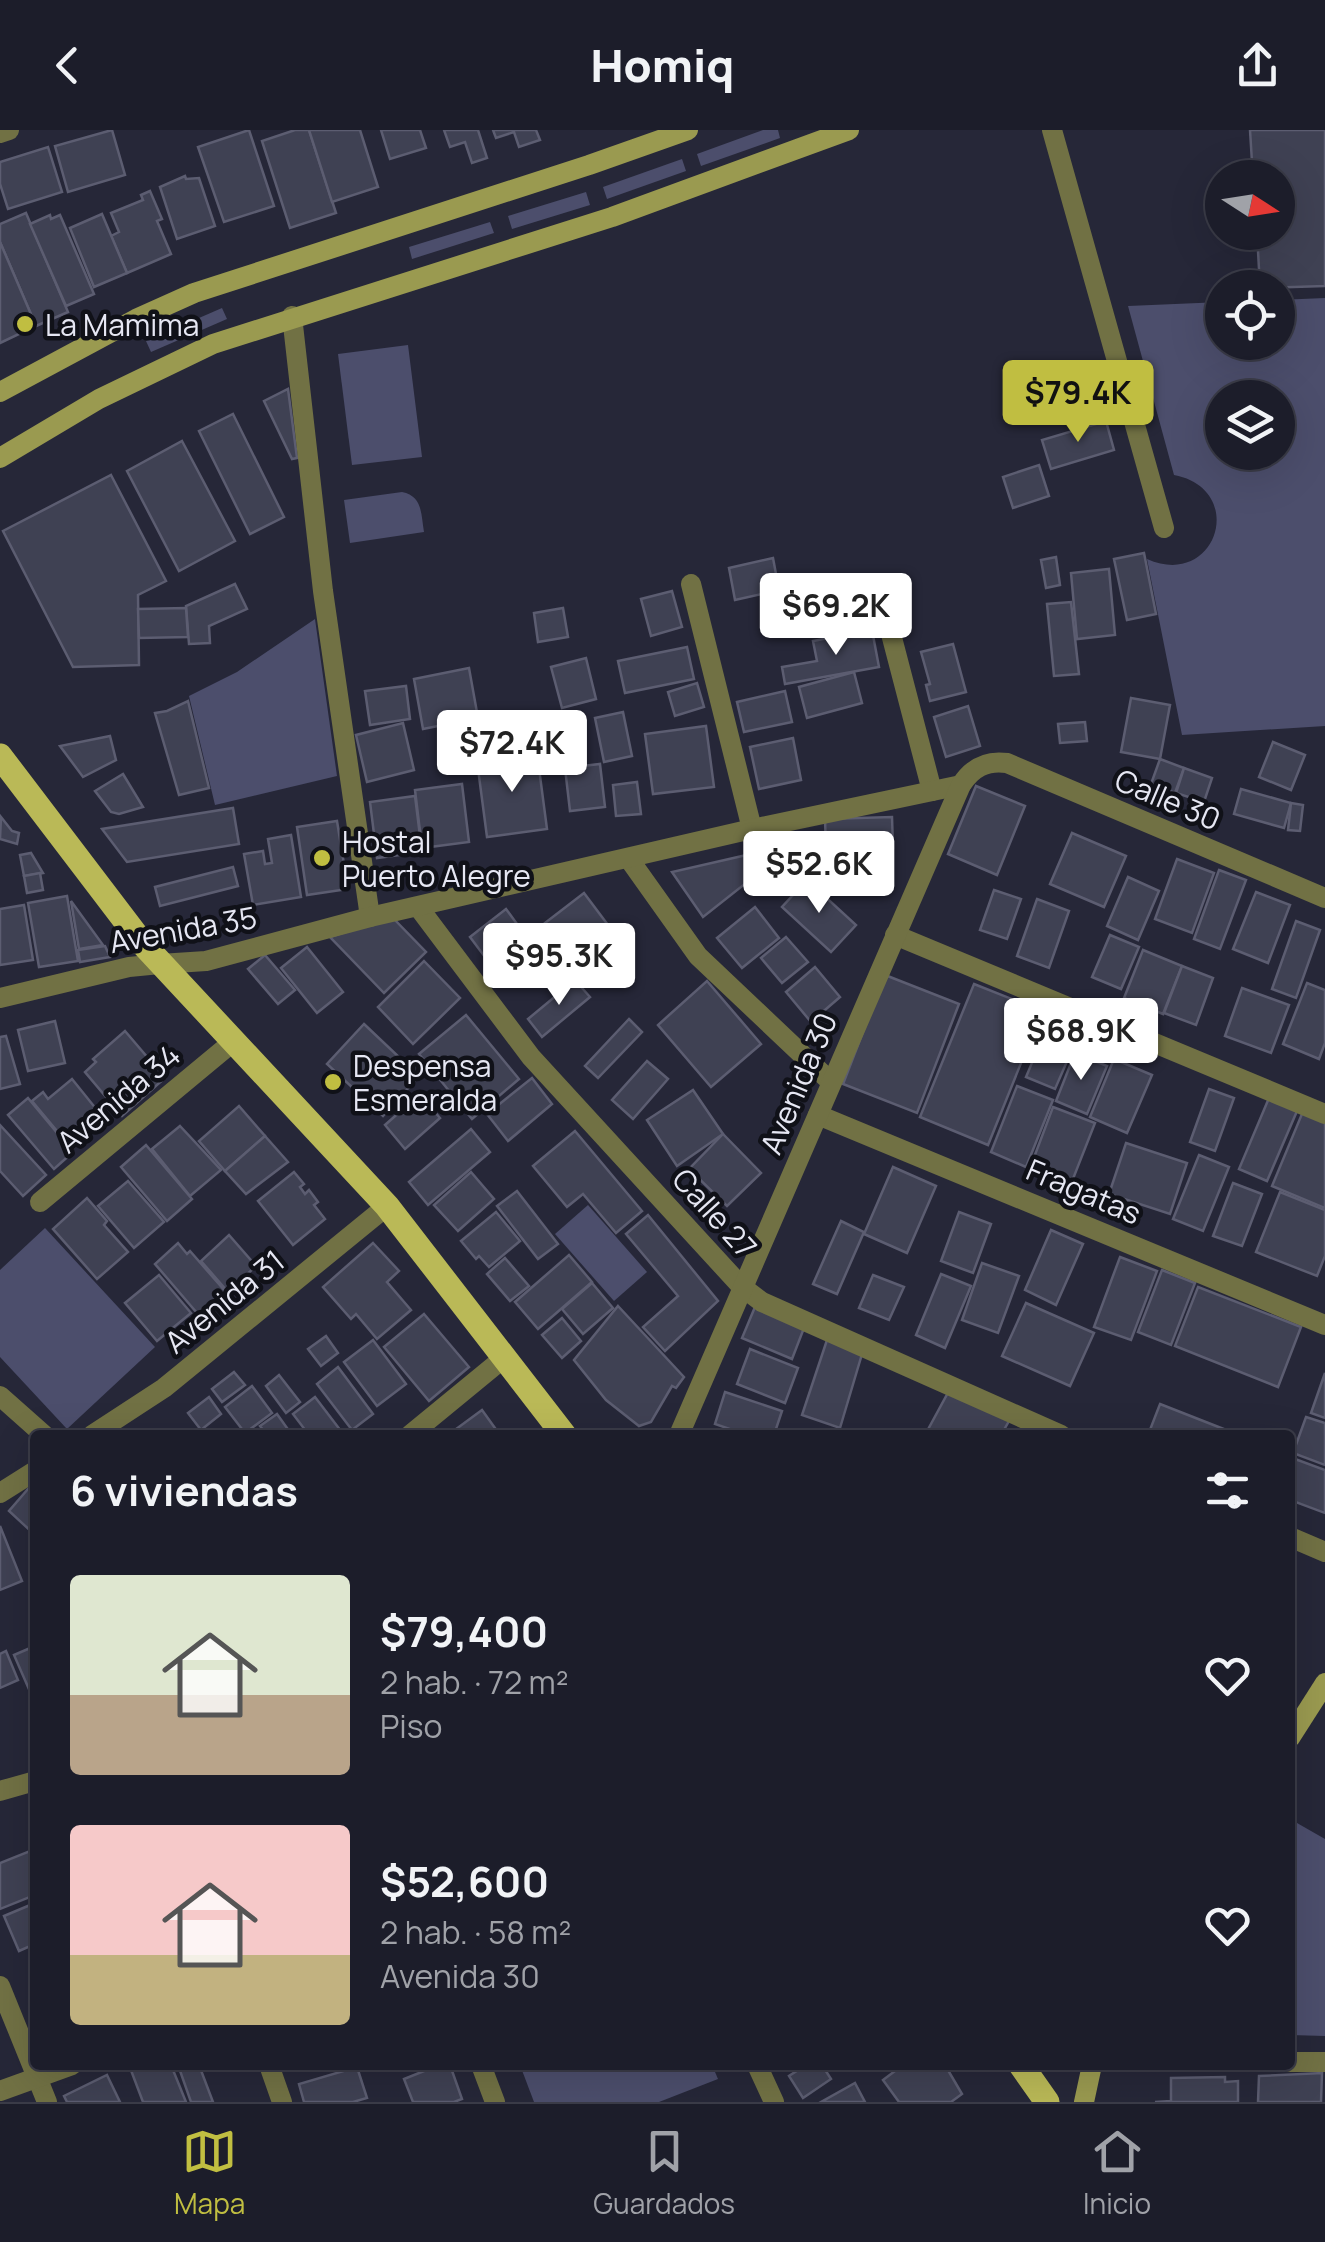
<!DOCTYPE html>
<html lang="es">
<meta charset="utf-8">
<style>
:root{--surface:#1c1d2a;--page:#292a36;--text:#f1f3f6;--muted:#a0a2a8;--line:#3a3b47;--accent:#c0be41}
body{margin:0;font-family:Manrope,sans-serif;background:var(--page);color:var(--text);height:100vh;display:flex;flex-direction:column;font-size:38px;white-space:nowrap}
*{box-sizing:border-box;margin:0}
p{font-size:32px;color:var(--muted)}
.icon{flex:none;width:55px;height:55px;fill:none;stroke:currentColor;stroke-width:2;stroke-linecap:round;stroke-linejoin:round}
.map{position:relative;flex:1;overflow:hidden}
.drawer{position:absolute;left:30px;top:1300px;width:1265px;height:640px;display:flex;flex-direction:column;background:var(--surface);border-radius:10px;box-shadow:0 10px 40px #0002,0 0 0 2px var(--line)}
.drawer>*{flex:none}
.needle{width:65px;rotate:102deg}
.tools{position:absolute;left:1205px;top:30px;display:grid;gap:20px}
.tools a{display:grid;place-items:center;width:90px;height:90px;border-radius:50%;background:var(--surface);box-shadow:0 10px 40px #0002,0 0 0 2px var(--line);font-size:50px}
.price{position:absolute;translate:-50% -85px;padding:0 22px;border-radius:10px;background:#fff;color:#222;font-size:32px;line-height:65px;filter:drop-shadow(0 2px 5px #0008)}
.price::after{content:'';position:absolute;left:50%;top:60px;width:30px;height:22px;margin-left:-15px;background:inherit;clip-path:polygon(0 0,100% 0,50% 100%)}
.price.selected{background:var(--accent);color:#111}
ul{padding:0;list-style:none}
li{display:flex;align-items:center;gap:30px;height:250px;padding:0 40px}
li span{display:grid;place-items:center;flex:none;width:280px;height:200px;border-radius:10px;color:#555}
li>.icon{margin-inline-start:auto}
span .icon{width:120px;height:120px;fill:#fffc;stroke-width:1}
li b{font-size:42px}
h2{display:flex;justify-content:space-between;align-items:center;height:120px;padding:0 40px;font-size:42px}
header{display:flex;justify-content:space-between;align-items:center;height:130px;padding:0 40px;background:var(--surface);font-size:45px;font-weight:800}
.menu{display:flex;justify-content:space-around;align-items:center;height:140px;border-top:2px solid var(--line);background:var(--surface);font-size:28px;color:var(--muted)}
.menu a{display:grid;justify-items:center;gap:5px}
.menu .selected{color:var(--accent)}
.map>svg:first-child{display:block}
.green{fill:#4c4e6c;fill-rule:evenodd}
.building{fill:#3f4153;stroke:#5c5d71;stroke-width:2.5}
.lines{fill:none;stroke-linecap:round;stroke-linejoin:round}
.minor{stroke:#717144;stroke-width:20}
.tertiary{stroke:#717144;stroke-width:20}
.secondary{stroke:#9a9a50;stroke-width:20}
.primary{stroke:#bab957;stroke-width:25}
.poi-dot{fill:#c0be41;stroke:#101118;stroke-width:4}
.labels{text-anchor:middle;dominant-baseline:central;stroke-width:9;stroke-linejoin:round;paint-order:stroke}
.poi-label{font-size:30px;fill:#e6e7f3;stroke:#101118;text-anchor:start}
.street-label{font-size:30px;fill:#e6e7f3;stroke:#101118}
</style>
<header><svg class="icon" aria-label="back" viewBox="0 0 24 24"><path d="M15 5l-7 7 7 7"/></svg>Homiq<svg class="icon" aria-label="share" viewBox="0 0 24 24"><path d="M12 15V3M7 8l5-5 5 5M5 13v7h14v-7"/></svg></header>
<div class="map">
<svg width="1325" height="1972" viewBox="0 0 1325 1972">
<rect width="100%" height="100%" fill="#262738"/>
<g class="green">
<path d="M763 0H778L780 8 701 36 697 24Z"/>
<path d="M682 29 686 41 607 69 603 57Z"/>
<path d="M586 62 590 75 512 99 508 86Z"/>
<path d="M490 92 494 103 412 129 409 117Z"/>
<path d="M1325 168V596L1182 605 1147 429C1217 460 1248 359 1174 345L1128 176 1222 172V212H1278V170ZM1222 268H1278V322H1222Z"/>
<path d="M222 178 227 189 151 222 146 211Z"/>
<path d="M408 215 422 327 352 335 338 224Z"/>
<path d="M402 362C423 366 421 385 424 402L350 413 344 370Z"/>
<path d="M315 489 337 646 215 675 189 566 237 542Z"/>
<path d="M588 1075 647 1142 614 1171 555 1104Z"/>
<path d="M45 1098 155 1217 67 1299 0 1227V1140Z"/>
<path d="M1290 1689 1325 1709V1906L1290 1905Z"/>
<path d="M520 1935H712L718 1949 659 1972H534Z"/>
</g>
<g class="building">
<path d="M112 0 125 45 68 62 55 16Z"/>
<path d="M249 0 274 76 224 92 198 17Z"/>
<path d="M295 0H309L336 83 290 98 262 11Z"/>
<path d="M309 0H360L378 57 332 72Z"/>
<path d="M381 0H420L426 18 390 29Z"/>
<path d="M444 0H478L487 28 472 33 465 12 450 17Z"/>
<path d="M493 0H536L540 10 519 17 514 2 496 8Z"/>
<path d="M1250 0H1325V156L1260 158 1257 102H1278V48H1253Z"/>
<path d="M48 17 62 62 8 79 0 54V32Z"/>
<path d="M185 46 186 49 199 48 215 96 177 109 160 57Z"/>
<path d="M150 61 162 89 157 91 171 124 127 143 111 106 119 102 111 83 143 70 141 65Z"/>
<path d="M26 83 68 182 36 196 0 112V94Z"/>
<path d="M102 84 127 143 94 157 70 98Z"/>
<path d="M50 85 51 89 60 85 94 164 66 176 30 94Z"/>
<path d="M0 112 36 196 0 213Z"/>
<path d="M288 259 297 328 292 329 264 271Z"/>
<path d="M233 284 284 387 250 404 199 301Z"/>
<path d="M1106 291 1114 320 1051 339 1042 310Z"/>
<path d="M182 311 235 411 179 441 127 341Z"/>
<path d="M1039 335 1049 366 1013 378 1003 347Z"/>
<path d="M111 345 166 451 138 465 139 535 73 537 3 401Z"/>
<path d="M1144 423 1156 484 1127 490 1114 429Z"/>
<path d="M1056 427 1060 455 1046 458 1041 430Z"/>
<path d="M773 428 779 460 735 470 729 438Z"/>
<path d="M1109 439 1115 505 1077 509 1071 443Z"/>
<path d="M235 454 247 479 209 496 210 513 189 514 186 476Z"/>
<path d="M672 461 682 497 651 506 641 469Z"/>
<path d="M1071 472 1079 544 1054 546 1047 474Z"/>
<path d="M186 478 188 507 139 508 138 479Z"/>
<path d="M563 478 568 507 538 512 534 483Z"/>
<path d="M872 500 879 537 785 554 782 537 817 531 813 511Z"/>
<path d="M953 514 966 562 930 571 926 555 930 554 921 522Z"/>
<path d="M687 517 694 549 625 563 618 531Z"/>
<path d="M586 528 596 569 562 578 551 537Z"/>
<path d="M469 538 478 588 423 599 414 549Z"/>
<path d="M854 542 862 573 807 588 799 557Z"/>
<path d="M697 553 704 577 675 586 668 562Z"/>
<path d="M406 556 410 589 370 595 365 561Z"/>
<path d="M785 561 792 592 744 602 737 572Z"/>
<path d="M1131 568 1170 575 1160 629 1121 622Z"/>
<path d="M188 571 209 658 179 665 155 583 167 581Z"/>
<path d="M968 576 980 616 946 627 934 587Z"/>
<path d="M623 582 632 626 604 632 595 588Z"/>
<path d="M1085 592 1087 611 1060 613 1058 594Z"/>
<path d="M403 593 414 640 367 652 356 605Z"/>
<path d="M706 596 714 657 653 664 645 604Z"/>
<path d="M110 606 116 630 83 647 60 616Z"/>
<path d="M793 608 801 650 759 659 750 617Z"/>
<path d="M1273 612 1305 625 1291 660 1259 647Z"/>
<path d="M537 623 547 699 487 707 477 631Z"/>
<path d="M1160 629 1184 638 1175 663 1151 654Z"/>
<path d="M600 634 605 677 570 681 565 638Z"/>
<path d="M1184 638 1212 648 1204 672 1176 663Z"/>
<path d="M123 644 143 677 119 684 111 682 95 661Z"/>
<path d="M637 652 641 684 616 686 613 655Z"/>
<path d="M462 654 469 712 422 718 415 660Z"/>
<path d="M976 656 1025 676 997 745 948 724Z"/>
<path d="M1241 659 1291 673 1284 698 1234 684Z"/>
<path d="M415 666 422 722 377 728 370 672Z"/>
<path d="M1291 673 1303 675 1300 701 1288 700Z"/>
<path d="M233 678 239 714 127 732 102 699Z"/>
<path d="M1 687 12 701 19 703 17 714 0 709Z"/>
<path d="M892 687 893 718 826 720 825 689Z"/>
<path d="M337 691 348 759 307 765 297 697Z"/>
<path d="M1072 703 1126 726 1104 777 1050 754Z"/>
<path d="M291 705 301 767 253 775 244 724 263 721 265 734 272 733 268 709Z"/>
<path d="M796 710 805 751 786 755 777 714Z"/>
<path d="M31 723 43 743 24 746 20 725Z"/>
<path d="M751 724 760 742 703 787 672 742Z"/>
<path d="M1177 729 1214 743 1192 803 1155 789Z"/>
<path d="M233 737 238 756 160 776 155 757Z"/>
<path d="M1219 740 1246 750 1220 819 1194 809Z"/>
<path d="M40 743 43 760 27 763 24 746Z"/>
<path d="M1128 747 1159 761 1138 810 1107 796Z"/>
<path d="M807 750 856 795 831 822 782 777Z"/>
<path d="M994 760 1021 769 1007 809 980 800Z"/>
<path d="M1256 762 1290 775 1268 833 1233 819Z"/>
<path d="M584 763 629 823 590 852 545 793Z"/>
<path d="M67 766 78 831 39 837 28 773Z"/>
<path d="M1037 769 1069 781 1049 838 1017 826Z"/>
<path d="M71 771 103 815 79 819Z"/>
<path d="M24 775 33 830 0 835V779Z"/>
<path d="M755 777 779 808 742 838 717 808Z"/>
<path d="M506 779 533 816 497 843 470 807Z"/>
<path d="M392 787 426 822 384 863 330 807Z"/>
<path d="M1296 791 1320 800 1296 868 1272 859Z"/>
<path d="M1110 805 1139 817 1121 859 1092 847Z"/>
<path d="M786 807 808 832 782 853 761 828Z"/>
<path d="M105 816 110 827 80 832 78 820Z"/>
<path d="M307 817 343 862 317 883 281 838Z"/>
<path d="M1143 820 1182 836 1163 884 1124 868Z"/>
<path d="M265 825 295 860 278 874 248 839Z"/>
<path d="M424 831 460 868 413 914 378 877Z"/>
<path d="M1182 836 1213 848 1196 895 1164 883Z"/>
<path d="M815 837 840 867 811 892 786 862Z"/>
<path d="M885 845 959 874 917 983 843 954Z"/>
<path d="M575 850 590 867 542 907 528 889Z"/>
<path d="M707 851 761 914 711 957 658 895Z"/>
<path d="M1307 853 1325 860V913L1319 929 1283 914Z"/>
<path d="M974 854 1042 881 988 1015 920 987Z"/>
<path d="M1242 858 1289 875 1271 923 1225 906Z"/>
<path d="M466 885 519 949 472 989 419 924Z"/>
<path d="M1052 885 1082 897 1055 959 1026 947Z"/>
<path d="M629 889 642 902 598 948 585 936Z"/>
<path d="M55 891 65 933 28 941 18 900Z"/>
<path d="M364 894 419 946 383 986 327 934Z"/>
<path d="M125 901 165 948 122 986 85 942 96 932 93 929Z"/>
<path d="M6 906 20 954 0 959V907Z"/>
<path d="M1075 923 1107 936 1087 984 1056 971Z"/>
<path d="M1114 929 1152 945 1127 1003 1090 987Z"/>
<path d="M647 931 668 949 633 989 612 970Z"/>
<path d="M532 948 552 974 508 1011 487 984Z"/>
<path d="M72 949 97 980 86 989 95 1000 72 1019 32 971 43 962 48 969Z"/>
<path d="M1017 956 1053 970 1026 1037 991 1022Z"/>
<path d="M1209 959 1234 968 1215 1021 1190 1012Z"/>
<path d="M693 960 723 1004 677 1036 647 990Z"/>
<path d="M420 964 440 988 405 1019 385 995Z"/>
<path d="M28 968 73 1022 54 1039 8 985Z"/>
<path d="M1269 968 1297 981 1267 1051 1239 1039Z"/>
<path d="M239 976 265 1006 225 1041 199 1011Z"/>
<path d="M1053 977 1095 993 1071 1054 1030 1038Z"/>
<path d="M1304 979 1325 987V1078L1272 1056Z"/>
<path d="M0 995 46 1045 23 1066 0 1041Z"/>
<path d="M180 996 221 1040 190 1066 152 1019Z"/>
<path d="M471 999 490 1022 428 1075 409 1052Z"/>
<path d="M575 1001 642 1081 616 1103 583 1064 567 1077 533 1036Z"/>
<path d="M723 1004 761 1043 727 1076 689 1039Z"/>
<path d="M265 1006 288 1032 246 1064 225 1041Z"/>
<path d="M1126 1013 1187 1033 1170 1084 1109 1064Z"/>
<path d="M146 1015 192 1069 167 1091 121 1037Z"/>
<path d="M1199 1025 1229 1037 1203 1101 1173 1089Z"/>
<path d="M893 1037 936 1056 907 1123 864 1104Z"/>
<path d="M294 1042 304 1054 300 1057 305 1064 309 1060 318 1072 314 1075 325 1089 293 1115 258 1071Z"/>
<path d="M471 1042 494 1069 458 1101 434 1075Z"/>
<path d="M128 1051 164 1092 134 1118 98 1076Z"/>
<path d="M1233 1053 1262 1064 1242 1116 1213 1106Z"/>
<path d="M517 1061 558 1114 538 1129 497 1076Z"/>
<path d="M1280 1062 1325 1080V1126L1317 1146 1256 1122Z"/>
<path d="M87 1068 107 1091 104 1095 128 1122 97 1149 53 1099Z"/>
<path d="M496 1082 520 1111 489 1137 479 1126 476 1129 461 1111Z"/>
<path d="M959 1082 991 1094 973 1143 941 1131Z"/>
<path d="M648 1085 718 1171 665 1221 643 1197 678 1166 626 1104Z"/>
<path d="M841 1091 864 1102 837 1164 813 1154Z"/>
<path d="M1051 1100 1083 1114 1056 1175 1025 1160Z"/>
<path d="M229 1105 256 1136 228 1162 201 1131Z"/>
<path d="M178 1113 187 1124 190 1121 225 1161 207 1177 212 1182 203 1190 155 1134Z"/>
<path d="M373 1113 399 1141 387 1152 411 1180 377 1209 356 1184 351 1189 323 1157Z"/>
<path d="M569 1125 592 1152 538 1199 515 1172Z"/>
<path d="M1120 1127 1157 1141 1131 1210 1094 1197Z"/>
<path d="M505 1128 529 1156 510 1171 487 1144Z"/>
<path d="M982 1133 1019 1146 998 1203 962 1190Z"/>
<path d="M1162 1140 1195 1153 1171 1215 1138 1202Z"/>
<path d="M941 1144 971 1156 945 1218 916 1205Z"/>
<path d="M159 1145 191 1183 157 1211 125 1173Z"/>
<path d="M873 1145 904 1157 889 1190 859 1178Z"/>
<path d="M592 1153 613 1178 583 1204 562 1179Z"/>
<path d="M1198 1157 1301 1197 1278 1257 1175 1216Z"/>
<path d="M1026 1173 1094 1203 1070 1256 1002 1226Z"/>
<path d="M618 1176 684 1247 676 1258 672 1256 651 1292 639 1296 606 1270 574 1230Z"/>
<path d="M755 1177 804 1198 792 1229 742 1208Z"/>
<path d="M424 1184 469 1237 429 1271 384 1217Z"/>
<path d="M562 1188 581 1211 562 1228 542 1205Z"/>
<path d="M326 1206 338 1223 321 1236 308 1219Z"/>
<path d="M373 1210 406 1254 377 1276 344 1232Z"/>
<path d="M827 1210 862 1224 840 1298 802 1285Z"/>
<path d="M750 1219 798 1238 785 1273 737 1254Z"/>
<path d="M338 1237 373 1284 352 1300 317 1254Z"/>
<path d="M234 1242 245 1255 222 1272 212 1259Z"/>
<path d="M1325 1243V1288L1311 1283Z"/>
<path d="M279 1245 300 1272 286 1283 266 1256Z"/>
<path d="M252 1256 272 1283 245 1303 225 1277Z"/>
<path d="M950 1259 1009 1291 1001 1305H925Z"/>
<path d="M725 1262 782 1281 774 1305H747L715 1294Z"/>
<path d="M209 1267 221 1284 201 1300 188 1283Z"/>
<path d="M315 1267 344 1305H309L293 1284Z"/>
<path d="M1160 1274 1239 1305H1148Z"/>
<path d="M482 1280 500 1305H448Z"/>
<path d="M277 1284 292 1305H267L260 1296Z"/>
<path d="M1306 1287 1325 1293V1335L1293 1323Z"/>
<path d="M1295 1329 1325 1340V1383L1290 1370V1343Z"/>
<path d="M34 1352 35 1353V1405L9 1381Z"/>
<path d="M0 1396 22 1451 0 1460Z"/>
<path d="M35 1516V1573L14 1525Z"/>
<path d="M6 1521 18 1550 0 1558V1524Z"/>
<path d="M35 1719V1765L0 1779V1733Z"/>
<path d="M35 1773V1814L19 1821 4 1786Z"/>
<path d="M129 1935H171L186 1972H143Z"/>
<path d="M178 1935H199L213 1972H191Z"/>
<path d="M439 1935H450L462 1969 454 1972H413L404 1949Z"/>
<path d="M806 1935H822L831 1949 803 1968 789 1946Z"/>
<path d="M903 1935H945L962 1964 951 1972H899L883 1950Z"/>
<path d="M357 1937 367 1968 353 1972H304L299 1954Z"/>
<path d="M1322 1943 1321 1972H1258L1259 1946Z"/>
<path d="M107 1945 120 1972H67L64 1966Z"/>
<path d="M1225 1947V1952L1238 1951V1972H1155L1171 1971V1948Z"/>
<path d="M855 1953 865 1972H821Z"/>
</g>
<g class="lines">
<g class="minor">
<path d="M1052 0 1164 398"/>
<path d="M0 3 9 0"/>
<path d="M292 186 323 461 370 787"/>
<path d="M691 454 752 699"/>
<path d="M878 454 932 661"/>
<path d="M629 729 698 826 830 951"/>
<path d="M419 778 531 927 741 1156 762 1172 1061 1305"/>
<path d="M895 805 1325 984"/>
<path d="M160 834 206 831 370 787 752 699 961 655"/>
<path d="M818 985 1325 1195"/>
<path d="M40 1072 234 911"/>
<path d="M0 1266 44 1305"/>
<path d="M92 1305 164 1258 387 1076"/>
<path d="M410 1305 505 1227"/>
<path d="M679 1305 961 655C972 638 986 630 1007 633L1325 768"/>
<path d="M0 1363 35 1341"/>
<path d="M1290 1407 1325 1422"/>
<path d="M0 1856 47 1972"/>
<path d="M1290 1932H1325"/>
<path d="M269 1935 282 1972"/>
<path d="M481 1935 495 1972"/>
<path d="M757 1935 774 1972"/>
<path d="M0 1961 72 1935"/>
</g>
<g class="tertiary">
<path d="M0 868 129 837 160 834"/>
<path d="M0 1661 35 1651"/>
</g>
<g class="secondary">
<path d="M0 262 136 189 194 163 589 35 688 0"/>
<path d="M0 328 99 269 213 214 612 87 849 0"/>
<path d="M1290 1608 1325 1553"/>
<path d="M1084 1972 1092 1935"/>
</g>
<g class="primary">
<path d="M0 626 143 814 387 1076 564 1305"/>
<path d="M1021 1935 1047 1972"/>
</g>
</g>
<g class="poi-dot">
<circle cx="25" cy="194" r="10"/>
<circle cx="322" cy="728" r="10"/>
<circle cx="333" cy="952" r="10"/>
</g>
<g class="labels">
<g class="poi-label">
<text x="45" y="194">La Mamima</text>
<text x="342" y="711">Hostal<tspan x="342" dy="34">Puerto Alegre</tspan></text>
<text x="353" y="935">Despensa<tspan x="353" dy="34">Esmeralda</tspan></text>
</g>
<g class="street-label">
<text transform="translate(1168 669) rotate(23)">Calle 30</text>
<text transform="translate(183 799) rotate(-10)">Avenida 35</text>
<text transform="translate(798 953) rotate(-67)">Avenida 30</text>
<text transform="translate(118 968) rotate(-40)">Avenida 34</text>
<text transform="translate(1084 1061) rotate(23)">Fragatas</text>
<text transform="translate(715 1083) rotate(48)">Calle 27</text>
<text transform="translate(224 1171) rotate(-39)">Avenida 31</text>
</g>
</g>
</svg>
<div class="tools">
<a><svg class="needle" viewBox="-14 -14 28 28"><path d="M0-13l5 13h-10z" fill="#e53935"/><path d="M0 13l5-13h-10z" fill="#a0a2a8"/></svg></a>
<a><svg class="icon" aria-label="locate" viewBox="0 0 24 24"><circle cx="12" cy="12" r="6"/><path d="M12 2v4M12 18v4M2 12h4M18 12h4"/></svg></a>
<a><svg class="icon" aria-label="layers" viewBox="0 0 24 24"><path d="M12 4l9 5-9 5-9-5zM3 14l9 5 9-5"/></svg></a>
</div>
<b class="price selected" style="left:1078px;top:315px">$79.4K</b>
<b class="price" style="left:836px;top:528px">$69.2K</b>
<b class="price" style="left:512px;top:665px">$72.4K</b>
<b class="price" style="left:819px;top:786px">$52.6K</b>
<b class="price" style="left:559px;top:878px">$95.3K</b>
<b class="price" style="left:1081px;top:953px">$68.9K</b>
<section class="drawer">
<h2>6 viviendas<svg class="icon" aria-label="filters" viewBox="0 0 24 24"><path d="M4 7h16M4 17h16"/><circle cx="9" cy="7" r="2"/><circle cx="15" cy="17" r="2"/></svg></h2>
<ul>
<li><span style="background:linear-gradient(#dfe7d0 60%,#b9a48a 0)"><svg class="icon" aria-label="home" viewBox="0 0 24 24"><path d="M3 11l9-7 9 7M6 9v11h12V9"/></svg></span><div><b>$79,400</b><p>2 hab. · 72 m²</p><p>Piso</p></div><svg class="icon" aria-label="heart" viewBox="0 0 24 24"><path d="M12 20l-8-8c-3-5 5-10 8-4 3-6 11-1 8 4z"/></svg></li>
<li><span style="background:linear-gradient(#f6c9c9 65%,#c2b280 0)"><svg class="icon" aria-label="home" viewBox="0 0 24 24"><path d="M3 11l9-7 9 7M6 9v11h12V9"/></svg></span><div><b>$52,600</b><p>2 hab. · 58 m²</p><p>Avenida 30</p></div><svg class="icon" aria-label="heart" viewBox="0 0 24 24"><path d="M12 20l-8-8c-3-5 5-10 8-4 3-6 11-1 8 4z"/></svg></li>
</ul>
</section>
</div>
<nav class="menu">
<a class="selected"><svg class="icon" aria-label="map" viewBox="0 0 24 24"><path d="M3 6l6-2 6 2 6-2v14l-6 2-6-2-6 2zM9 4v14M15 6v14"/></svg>Mapa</a>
<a><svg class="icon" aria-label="saved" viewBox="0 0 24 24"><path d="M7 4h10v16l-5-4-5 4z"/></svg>Guardados</a>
<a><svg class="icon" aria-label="home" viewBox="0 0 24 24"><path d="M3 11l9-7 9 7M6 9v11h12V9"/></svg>Inicio</a>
</nav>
